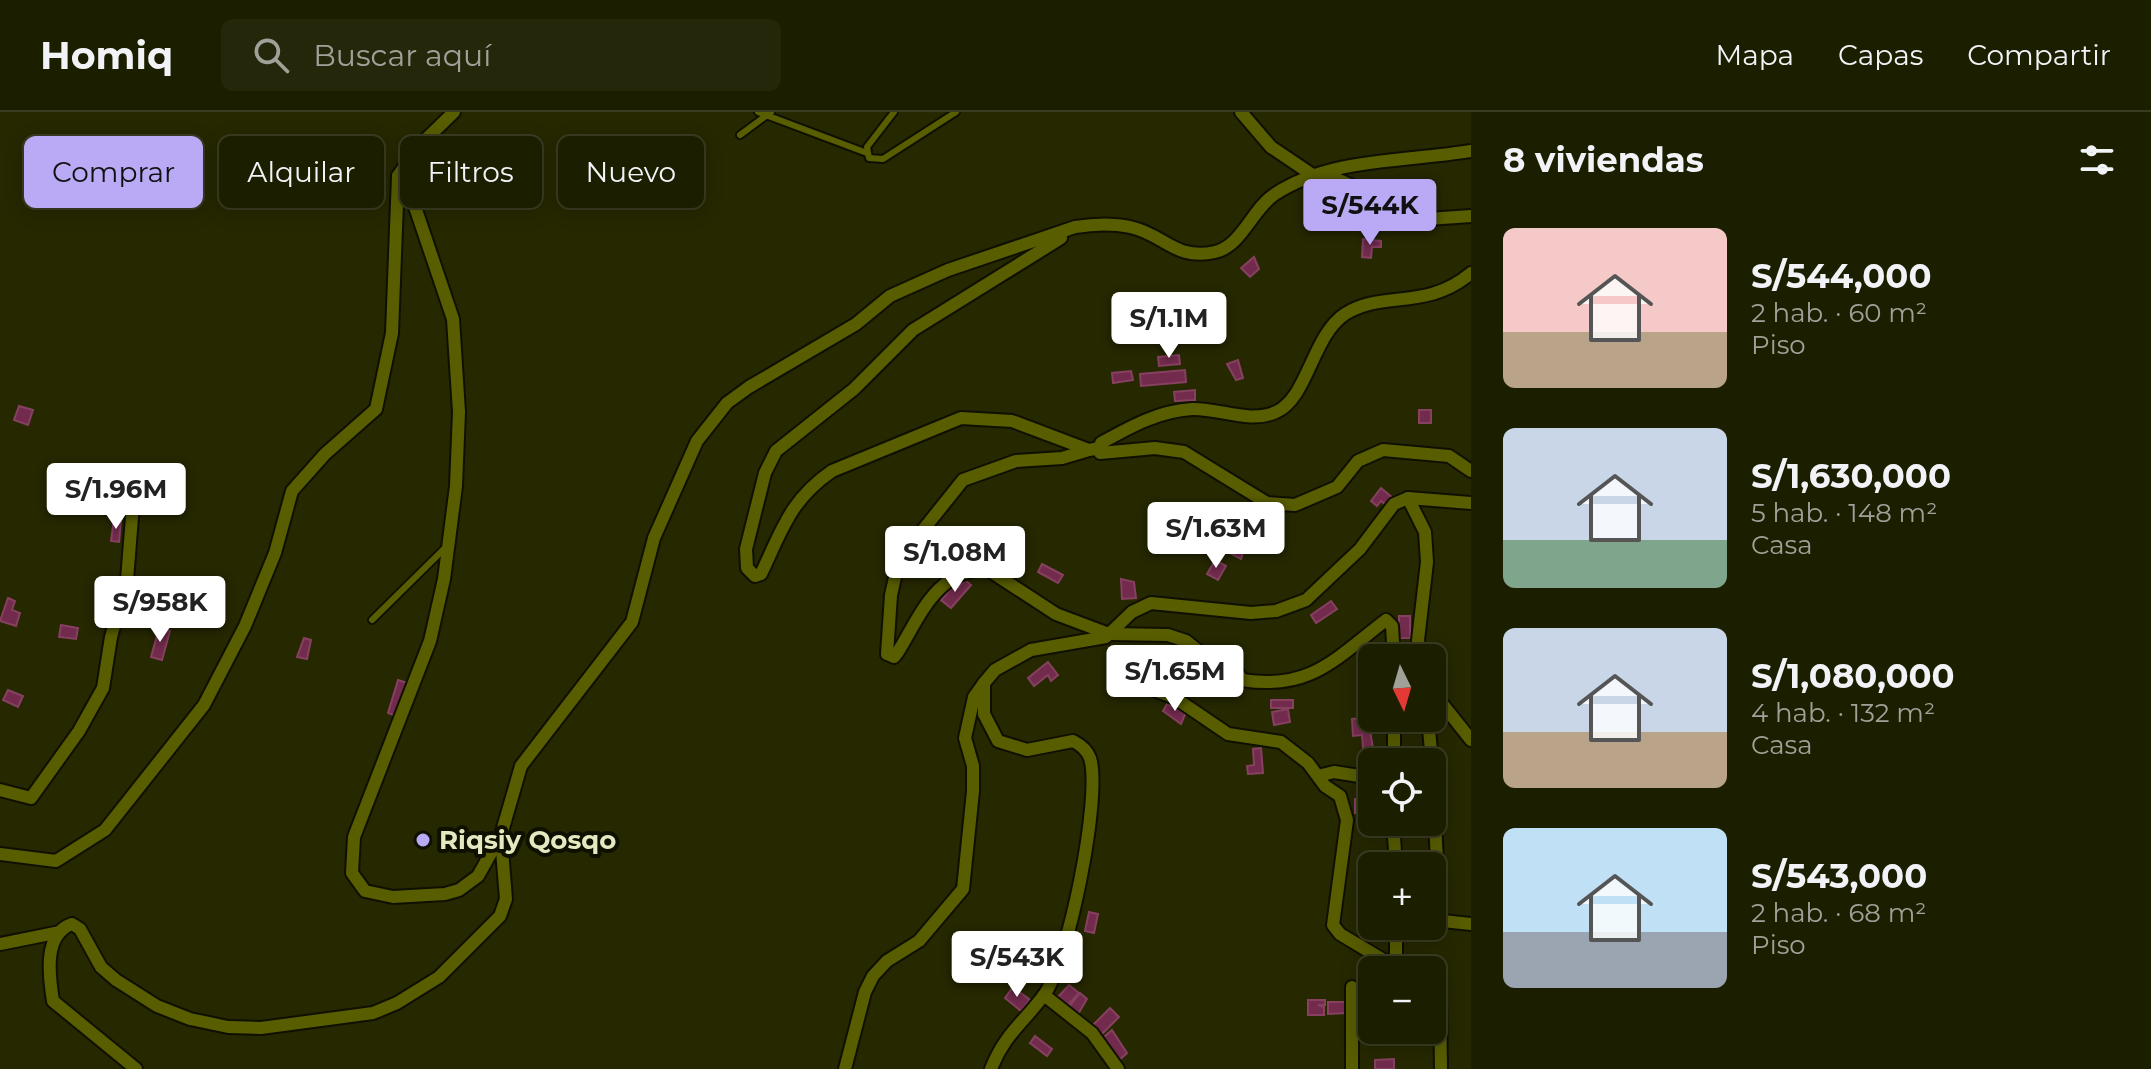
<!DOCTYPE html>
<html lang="es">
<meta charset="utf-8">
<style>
:root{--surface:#1c1e00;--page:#25270a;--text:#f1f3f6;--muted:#a0a299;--line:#3a3c22;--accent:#baaaf6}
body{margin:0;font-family:Montserrat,sans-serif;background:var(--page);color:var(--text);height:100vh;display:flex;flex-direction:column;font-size:30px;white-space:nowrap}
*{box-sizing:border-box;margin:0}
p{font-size:26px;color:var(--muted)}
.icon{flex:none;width:44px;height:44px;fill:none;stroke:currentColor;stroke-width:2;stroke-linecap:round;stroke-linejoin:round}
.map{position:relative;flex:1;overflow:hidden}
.drawer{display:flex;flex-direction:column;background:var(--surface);width:680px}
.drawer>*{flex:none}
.top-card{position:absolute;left:24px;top:24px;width:760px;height:72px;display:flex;gap:16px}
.needle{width:52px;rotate:175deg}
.buttons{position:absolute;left:1358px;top:532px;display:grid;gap:16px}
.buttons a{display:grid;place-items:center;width:88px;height:88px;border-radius:12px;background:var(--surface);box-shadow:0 4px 20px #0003,0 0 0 2px var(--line);font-size:40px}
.price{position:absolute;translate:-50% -68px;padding:0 18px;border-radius:8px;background:#fff;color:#222;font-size:26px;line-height:52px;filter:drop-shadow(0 2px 4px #0008)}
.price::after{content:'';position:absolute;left:50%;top:48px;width:24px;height:18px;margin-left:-12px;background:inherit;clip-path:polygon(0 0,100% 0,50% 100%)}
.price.selected{background:var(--accent);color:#111}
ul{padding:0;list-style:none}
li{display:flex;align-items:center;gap:24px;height:200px;padding:0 32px}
li span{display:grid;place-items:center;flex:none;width:224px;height:160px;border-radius:12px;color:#555}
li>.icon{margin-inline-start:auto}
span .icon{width:96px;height:96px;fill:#fffc;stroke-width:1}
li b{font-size:34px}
h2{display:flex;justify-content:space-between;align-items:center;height:96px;padding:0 32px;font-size:34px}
.chip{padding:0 28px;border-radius:12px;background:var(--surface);box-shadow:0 4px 20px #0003,0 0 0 2px var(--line);font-size:28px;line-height:72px}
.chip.selected{background:var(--accent);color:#111}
header{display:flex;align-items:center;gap:48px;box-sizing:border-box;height:112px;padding:0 40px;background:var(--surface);border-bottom:2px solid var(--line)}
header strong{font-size:38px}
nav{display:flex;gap:44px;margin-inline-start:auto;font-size:28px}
.search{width:560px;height:72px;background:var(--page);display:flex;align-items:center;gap:20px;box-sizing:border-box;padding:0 28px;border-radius:12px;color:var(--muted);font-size:30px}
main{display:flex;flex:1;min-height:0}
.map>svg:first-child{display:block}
.building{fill:#722b4d;stroke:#864060;stroke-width:2}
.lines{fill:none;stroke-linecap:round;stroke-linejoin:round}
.lane-casing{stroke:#0f1000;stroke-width:10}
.street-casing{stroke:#0f1000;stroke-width:16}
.lane{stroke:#585d00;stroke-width:6}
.street{stroke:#585d00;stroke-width:12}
.poi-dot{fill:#baaaf6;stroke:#0f1000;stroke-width:3}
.labels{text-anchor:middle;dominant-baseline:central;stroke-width:8;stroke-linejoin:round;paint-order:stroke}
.poi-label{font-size:26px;font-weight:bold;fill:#e4e9c2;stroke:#0f1000;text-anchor:start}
</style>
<header>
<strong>Homiq</strong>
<div class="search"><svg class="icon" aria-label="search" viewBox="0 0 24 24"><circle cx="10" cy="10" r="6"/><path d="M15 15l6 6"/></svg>Buscar aquí</div>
<nav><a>Mapa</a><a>Capas</a><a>Compartir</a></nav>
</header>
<main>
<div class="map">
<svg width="1471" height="957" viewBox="0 0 1471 957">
<rect width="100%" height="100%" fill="#262800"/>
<g class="building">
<path d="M1363 127 1381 129V135H1372L1371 146 1362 145Z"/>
<path d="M1254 145 1259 157 1250 165 1241 156Z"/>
<path d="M1179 243 1180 252 1159 254 1158 245Z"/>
<path d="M1238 248 1243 266 1236 268 1227 252Z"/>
<path d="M1185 258 1186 270 1141 274 1140 262Z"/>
<path d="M1131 259 1133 268 1113 271 1112 261Z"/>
<path d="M1195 278V288L1175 289 1174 280Z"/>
<path d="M19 294 33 298 28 313 14 308Z"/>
<rect x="1419" y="298" width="12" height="13"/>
<path d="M1381 376 1394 387 1388 395 1381 389 1377 394 1371 389Z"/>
<path d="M114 407 121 408 119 430 111 429Z"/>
<path d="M1188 409 1196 415 1200 409 1208 415 1200 427 1184 415Z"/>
<path d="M1237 428 1245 434 1241 447 1228 440Z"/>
<path d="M1215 448 1226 454 1218 468 1207 462Z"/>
<path d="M1042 452 1063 463 1058 471 1038 460Z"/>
<path d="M1121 467 1134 470 1136 486 1122 487Z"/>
<path d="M965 468 971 473 951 496 941 488 954 473 958 476Z"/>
<path d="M8 486 15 489 12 498 20 501 16 514 0 509Z"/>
<path d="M1331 489 1337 497 1316 511 1311 503Z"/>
<rect x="1399" y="504" width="11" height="22"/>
<path d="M61 513 78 516 76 527 59 525Z"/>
<path d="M159 516 170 519 162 548 151 545Z"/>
<path d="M304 526 311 528 307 547 297 545Z"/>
<path d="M1048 550 1058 563 1051 569 1048 563 1034 574 1028 566Z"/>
<path d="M398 568 407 571 396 604 388 601Z"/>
<path d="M8 578 23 584 18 595 3 588Z"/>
<rect x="1271" y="588" width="22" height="8"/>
<path d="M1167 592 1186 600 1181 612 1163 599Z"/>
<path d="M1288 597 1290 610 1274 613 1272 600Z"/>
<path d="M1362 606 1363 614 1369 613 1373 636H1363L1362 623 1353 624 1352 607Z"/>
<path d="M1261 636 1263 661 1248 662 1247 654 1254 653 1253 637Z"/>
<rect x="1355" y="687" width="17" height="14"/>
<path d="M1401 710H1420V724H1402Z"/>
<path d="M1364 772H1372V801L1358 796 1357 779 1364 778Z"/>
<path d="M1089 800 1098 802 1094 821 1085 819Z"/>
<path d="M1421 845H1429L1428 858 1401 855 1404 846 1421 852Z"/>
<path d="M1069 873 1079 881 1068 893 1058 885Z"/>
<path d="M1013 875 1030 888 1021 899 1005 886Z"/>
<path d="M1080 881 1087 887 1077 904 1068 896Z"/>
<path d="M1308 888H1325V893H1318L1324 895V903H1308Z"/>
<path d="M1328 890H1346V901L1328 902Z"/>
<path d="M1110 896 1119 905 1098 926 1089 917Z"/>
<path d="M1112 918 1127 941 1117 950 1099 929Z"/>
<path d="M1035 924 1052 937 1047 944 1030 931Z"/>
<path d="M1394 947V957H1375V948Z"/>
</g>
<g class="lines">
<defs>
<g id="lane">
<path d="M758 0 867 41"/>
<path d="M894 0 867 35 869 46 883 47 956 0"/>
<path d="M740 23 771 0"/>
<path d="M372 508 446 435"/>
</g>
<g id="street">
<path d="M1241 0 1271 35 1314 64 1332 65 1428 107 1471 104"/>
<path d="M398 64 418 35 454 0"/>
<path d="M1061 126 913 218 854 277 776 339 765 361 746 437 747 456 755 464 761 462C782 418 790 388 832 359L961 306 1012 309 1089 338 1099 336"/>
<path d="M1471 161C1426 199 1383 178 1345 202 1312 224 1308 286 1276 300 1250 312 1219 296 1192 297 1158 299 1130 315 1101 331L1100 341 1155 336 1184 340 1267 391 1295 393 1337 375 1358 349 1383 338 1449 344 1471 359"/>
<path d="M1089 338 1062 346 1016 349 963 368 899 448 891 483 887 542 894 545 898 540C921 502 937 458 987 457L1056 502 1109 522 1168 523 1186 529 1211 549 1236 558 1242 568 1230 573 1157 559 1149 568 1151 577 1175 586 1228 622 1281 630 1308 651 1325 674 1340 684 1347 708 1333 813 1340 822 1400 858"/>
<path d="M1408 386 1425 420 1427 450 1418 528 1421 546"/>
<path d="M1242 568C1310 579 1335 547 1386 508L1392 514 1394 546"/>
<path d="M1432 579 1471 628"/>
<path d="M1428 606 1432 650"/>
<path d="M1394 650V606"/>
<path d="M1432 654 1440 806 1443 809 1471 812"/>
<path d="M1318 664 1334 660 1372 666"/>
<path d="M0 678 31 686 79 619 103 576 111 525 127 468 135 367"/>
<path d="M1393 710 1396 754"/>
<path d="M0 742 56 749 105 718 204 593 245 514 275 441 292 379 325 342 376 297 392 221 398 64 411 83 453 207 459 300 456 374 444 467 430 529 354 725 352 761 365 779 393 785 445 782 459 778 478 764 501 723 521 654 632 510 654 426 697 329 727 291 749 275 856 212 890 184 948 158 1075 115C1093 112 1112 111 1130 115 1164 122 1175 149 1215 140 1242 134 1252 97 1275 82 1332 45 1406 50 1471 39"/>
<path d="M1396 814V855"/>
<path d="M0 832 60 820"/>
<path d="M1432 881 1440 887 1441 957"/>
<path d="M1044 883 1092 921 1118 957"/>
<path d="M136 957 53 889C49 864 43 822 72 812L80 817 101 855 116 868 157 894 190 907 228 915 261 916 373 901 397 891 439 865 500 804 506 787 501 726"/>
<path d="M845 957 865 880 873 864 887 849 919 829 963 777 973 679V654L965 626 974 585 984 571"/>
<path d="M991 957C1004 923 1023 911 1044 883 1068 851 1102 684 1090 646 1087 638 1081 633 1073 629L1027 638 998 629 984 602V571L995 558 1031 538 1106 525 1132 500 1151 491 1251 501 1276 499 1306 488 1360 437 1394 392 1408 386 1471 391"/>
<path d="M1352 957V875"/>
</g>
</defs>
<use href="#lane" class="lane-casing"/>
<use href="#street" class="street-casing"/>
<use href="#lane" class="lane"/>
<use href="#street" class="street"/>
</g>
<circle class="poi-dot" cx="423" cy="728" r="8"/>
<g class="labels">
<g class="poi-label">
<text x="439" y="728">Riqsiy Qosqo</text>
</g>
</g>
</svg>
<div class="buttons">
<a><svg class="needle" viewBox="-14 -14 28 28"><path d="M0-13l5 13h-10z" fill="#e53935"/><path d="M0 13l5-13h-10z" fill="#a0a299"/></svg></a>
<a><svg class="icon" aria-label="locate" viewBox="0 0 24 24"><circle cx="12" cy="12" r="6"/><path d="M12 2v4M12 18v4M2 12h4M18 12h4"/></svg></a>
<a>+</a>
<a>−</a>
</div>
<b class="price selected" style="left:1370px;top:135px">S/544K</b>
<b class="price" style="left:1169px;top:248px">S/1.1M</b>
<b class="price" style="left:116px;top:419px">S/1.96M</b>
<b class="price" style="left:1216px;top:458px">S/1.63M</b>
<b class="price" style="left:955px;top:482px">S/1.08M</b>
<b class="price" style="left:160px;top:532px">S/958K</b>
<b class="price" style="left:1175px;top:601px">S/1.65M</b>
<b class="price" style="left:1017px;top:887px">S/543K</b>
<div class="top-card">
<a class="chip selected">Comprar</a>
<a class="chip">Alquilar</a>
<a class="chip">Filtros</a>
<a class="chip">Nuevo</a>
</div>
</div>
<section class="drawer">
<h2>8 viviendas<svg class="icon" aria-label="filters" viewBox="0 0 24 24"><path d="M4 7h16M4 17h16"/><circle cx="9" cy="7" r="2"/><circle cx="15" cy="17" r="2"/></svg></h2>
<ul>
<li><span style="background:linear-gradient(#f6c9c9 65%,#b9a48a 0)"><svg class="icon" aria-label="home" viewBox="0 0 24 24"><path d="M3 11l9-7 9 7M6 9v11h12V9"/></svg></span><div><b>S/544,000</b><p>2 hab. · 60 m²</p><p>Piso</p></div></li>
<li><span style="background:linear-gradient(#c9d6e8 70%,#7fa58c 0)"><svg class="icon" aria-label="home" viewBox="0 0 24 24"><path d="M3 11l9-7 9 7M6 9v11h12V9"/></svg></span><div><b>S/1,630,000</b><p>5 hab. · 148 m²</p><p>Casa</p></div></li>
<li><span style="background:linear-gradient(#c9d6e8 65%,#b9a48a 0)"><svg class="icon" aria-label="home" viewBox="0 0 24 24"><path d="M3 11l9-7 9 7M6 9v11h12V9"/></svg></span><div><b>S/1,080,000</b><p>4 hab. · 132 m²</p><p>Casa</p></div></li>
<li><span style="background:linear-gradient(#bfe0f5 65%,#9aa5b1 0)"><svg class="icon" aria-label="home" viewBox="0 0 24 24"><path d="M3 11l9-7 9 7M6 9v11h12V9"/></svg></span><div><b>S/543,000</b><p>2 hab. · 68 m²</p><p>Piso</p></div></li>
</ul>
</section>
</main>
